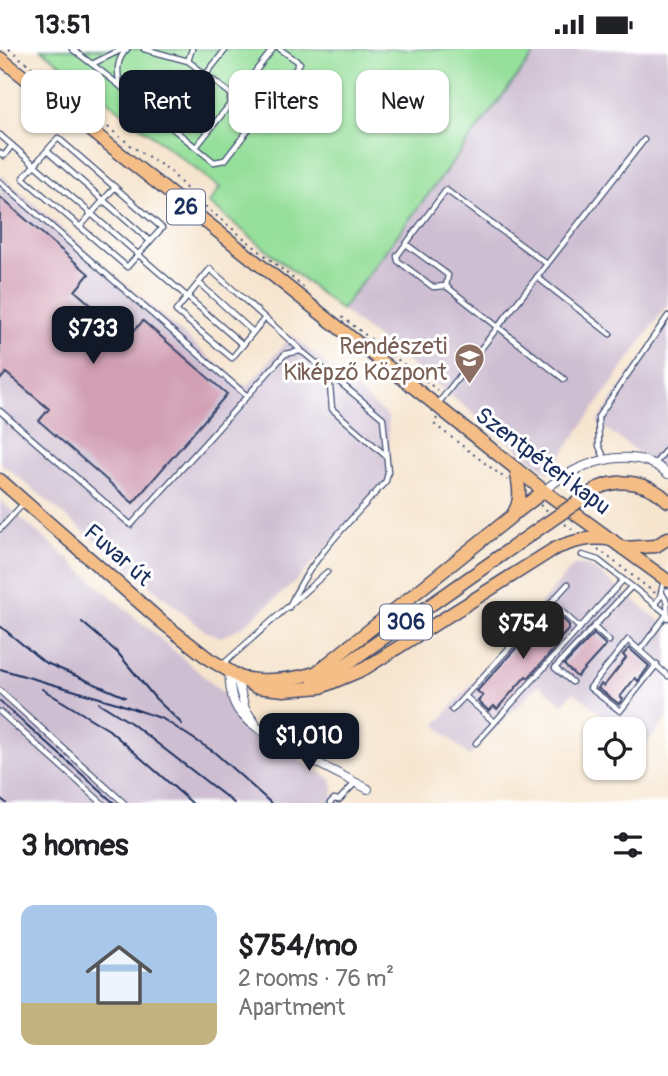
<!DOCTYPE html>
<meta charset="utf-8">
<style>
:root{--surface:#fff;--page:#f2f2f2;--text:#202124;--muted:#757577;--accent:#111827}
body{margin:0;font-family:Pangolin,sans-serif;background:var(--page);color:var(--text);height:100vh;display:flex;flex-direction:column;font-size:26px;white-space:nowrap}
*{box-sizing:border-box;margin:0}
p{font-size:23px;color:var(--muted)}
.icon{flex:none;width:38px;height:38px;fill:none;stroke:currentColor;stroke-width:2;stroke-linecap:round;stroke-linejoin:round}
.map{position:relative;height:754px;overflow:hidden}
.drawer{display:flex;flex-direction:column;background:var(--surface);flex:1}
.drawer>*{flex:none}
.top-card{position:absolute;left:21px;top:21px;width:626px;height:63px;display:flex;gap:14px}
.fabs{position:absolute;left:583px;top:668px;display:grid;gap:14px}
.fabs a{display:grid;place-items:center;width:63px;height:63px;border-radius:14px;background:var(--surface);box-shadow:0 2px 5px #0004;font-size:35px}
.price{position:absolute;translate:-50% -60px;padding:0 16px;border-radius:14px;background:var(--accent);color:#fff;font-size:23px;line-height:46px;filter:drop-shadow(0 2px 4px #0008)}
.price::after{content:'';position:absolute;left:50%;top:42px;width:21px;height:16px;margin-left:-10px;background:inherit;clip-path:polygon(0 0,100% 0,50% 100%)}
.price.current{background:#222;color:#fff}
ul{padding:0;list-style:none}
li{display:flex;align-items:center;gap:21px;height:175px;padding:0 21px}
li span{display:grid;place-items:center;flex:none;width:196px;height:140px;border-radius:14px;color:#555}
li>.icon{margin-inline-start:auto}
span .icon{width:84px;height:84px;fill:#fffc;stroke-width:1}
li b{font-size:30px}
h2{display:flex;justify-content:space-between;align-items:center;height:84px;padding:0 21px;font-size:30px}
.pill{padding:0 24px;border-radius:14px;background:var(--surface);box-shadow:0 2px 5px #0004;font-size:24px;line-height:63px}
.pill.current{background:var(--accent);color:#fff}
.status{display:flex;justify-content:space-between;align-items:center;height:49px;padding:0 35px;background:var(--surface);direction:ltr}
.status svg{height:19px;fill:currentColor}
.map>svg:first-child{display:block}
.industrial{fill:#cebed1}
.green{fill:#95df9a;stroke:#58877c;stroke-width:2}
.building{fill:#d19eb3}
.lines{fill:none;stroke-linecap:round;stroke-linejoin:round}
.lane-casing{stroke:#3c4a6f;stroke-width:7}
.street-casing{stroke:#3c4a6f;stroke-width:10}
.primary-casing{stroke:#3c4a6f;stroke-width:15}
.path{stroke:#3c4a6f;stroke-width:2;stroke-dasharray:2 5;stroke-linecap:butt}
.lane{stroke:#fff;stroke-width:4.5}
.street{stroke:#fff;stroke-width:8}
.primary{stroke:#f6be87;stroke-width:12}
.rail{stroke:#1b2f5e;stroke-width:2}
.primary-bridge-casing{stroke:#3c4a6f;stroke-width:15;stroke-linecap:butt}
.primary-bridge{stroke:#f6be87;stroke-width:12}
.labels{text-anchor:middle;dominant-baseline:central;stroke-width:6;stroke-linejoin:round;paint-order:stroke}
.shield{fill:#fff;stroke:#5f6d8e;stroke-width:2}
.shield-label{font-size:21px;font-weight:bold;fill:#1b2f5e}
.education-label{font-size:23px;fill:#785e54;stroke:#fff;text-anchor:end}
.street-label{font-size:23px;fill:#1b2f5e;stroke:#fff}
</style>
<div class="status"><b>13:51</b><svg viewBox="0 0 49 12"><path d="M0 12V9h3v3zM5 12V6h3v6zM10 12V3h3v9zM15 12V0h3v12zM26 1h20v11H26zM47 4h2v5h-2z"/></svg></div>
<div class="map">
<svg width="668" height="754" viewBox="0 0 668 754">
<rect width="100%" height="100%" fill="#fff"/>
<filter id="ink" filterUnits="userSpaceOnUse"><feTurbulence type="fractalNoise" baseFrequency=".0143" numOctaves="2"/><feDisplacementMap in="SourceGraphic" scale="14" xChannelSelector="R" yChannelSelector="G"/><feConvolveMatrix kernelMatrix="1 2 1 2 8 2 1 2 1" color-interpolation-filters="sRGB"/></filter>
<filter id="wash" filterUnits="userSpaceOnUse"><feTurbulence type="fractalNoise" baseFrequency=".00686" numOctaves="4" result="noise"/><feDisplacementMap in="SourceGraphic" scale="28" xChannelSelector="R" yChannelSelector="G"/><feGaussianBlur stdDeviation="1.57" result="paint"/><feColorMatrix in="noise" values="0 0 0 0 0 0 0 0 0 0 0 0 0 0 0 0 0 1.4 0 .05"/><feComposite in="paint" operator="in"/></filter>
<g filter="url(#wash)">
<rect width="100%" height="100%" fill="#f6e4cd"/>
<g class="industrial">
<path d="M538 0H668V255L549 424 341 261Z"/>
<path d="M0 125 241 336 249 335 292 286 388 368 391 429 296 532 243 577 221 588 205 582 0 413Z"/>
<path d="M668 273V426L597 373Z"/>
<path d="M0 451 223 644 231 661 252 684 331 730 335 742 332 745 342 754H0Z"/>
<path d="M579 515 591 518 668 578V668L644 698 634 690V681H622L574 643 563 655 539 635 469 707 436 676 573 517Z"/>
</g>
<path class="green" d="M41 0H538L341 261 209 154 220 139Z"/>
<g id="blocks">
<g class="building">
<path d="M0 148 89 225 75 242 128 288 143 272 227 345 133 454 39 372 49 360 6 324 0 331Z"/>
<path d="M550 562H554L569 576V580L555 595 557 597 528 629 526 627 497 660 494 657 489 662 478 652 483 647 477 642Z"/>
<path d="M594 585 606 596 577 628 564 616Z"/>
<path d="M629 599 649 617 638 632 635 629 620 648 623 650 619 655 598 639 601 635 604 637 626 609 623 606Z"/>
</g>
</g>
</g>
<g filter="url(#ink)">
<use href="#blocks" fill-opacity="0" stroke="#3c4a6f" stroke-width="2"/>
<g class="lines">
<defs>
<g id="lane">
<path d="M72 0 92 15"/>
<path d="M127 0C116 11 117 22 120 37L214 113 225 111 300 14 280 0"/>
<path d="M144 0 188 12"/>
<path d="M192 0 188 12 231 45"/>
<path d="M119 36 92 15 123 0"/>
<path d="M239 43 273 0"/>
<circle cx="237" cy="50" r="7"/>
<path d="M242 54 259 67"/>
<path d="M167 75 226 0"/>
<path d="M0 86 243 296"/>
<path d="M58 89 162 179 127 218 23 129Z"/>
<path d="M196 98 231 54"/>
<path d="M47 102 150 192"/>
<path d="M0 104 4 107 12 96"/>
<path d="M0 133 247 347"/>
<path d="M80 178 115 138"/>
<path d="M406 195 448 226 446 237 433 238 398 212 397 207 446 141 547 215"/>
<path d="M537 228 610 285"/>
<path d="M199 234 253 283"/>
<path d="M446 237 564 330"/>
<path d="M265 269 232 309 176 262 210 220 301 301"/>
<path d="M329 325 332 360 386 407"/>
<path d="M437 356 644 91"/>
<path d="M0 362 131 476 285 305 300 302 304 304 383 369 388 423 386 432C351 472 310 509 289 558"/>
<path d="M605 410 599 397 598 368 668 267"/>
<path d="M655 415 668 398"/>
<path d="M0 480 23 455"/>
<path d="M582 506 598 511 667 565"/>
<path d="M662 544 667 553 668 569"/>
<path d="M551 553 580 579"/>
<path d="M654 556 660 548 664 531"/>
<path d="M594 578 609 592"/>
<path d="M640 601 667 565"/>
<path d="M657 615 620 662 590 639 628 591 668 627"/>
<path d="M221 617 327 523"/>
<path d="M572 633 555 619 631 538"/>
<path d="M0 642 124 754"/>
<path d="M465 647 494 673"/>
<path d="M452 661 568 535"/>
<path d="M0 663 102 754"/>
<path d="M476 694 623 531"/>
<path d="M330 754 334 750 339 751 355 734"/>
</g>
<g id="street">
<path d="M544 442C575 414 633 393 668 425"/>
<path d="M229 622C230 634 230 648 237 659 250 683 340 725 368 740"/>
<path d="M236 626 245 660 255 674"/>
</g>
<g id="primary">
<path d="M0 9 544 442 668 532"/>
<path d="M0 431 163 574 209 610 256 638 284 641 321 638 364 620 554 500C573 492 591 487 612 491"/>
<path d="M598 439C622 428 650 434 668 452"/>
<path d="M517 463 544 442"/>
<path d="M623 499 656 497 668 489"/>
<path d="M244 629C262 634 299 630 317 623L512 467C523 451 519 438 516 420"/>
<path d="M314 632 348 614 540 479"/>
</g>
</defs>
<use href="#lane" class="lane-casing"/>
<use href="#street" class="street-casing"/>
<use href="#primary" class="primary-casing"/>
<g class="path">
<path d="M9 0 133 98 169 121 195 149 307 241"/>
<path d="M342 268 440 343"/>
<path d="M437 369 434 375 507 431"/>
<path d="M540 456 549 463"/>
<path d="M565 475 574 482"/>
<path d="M598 500 655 544"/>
</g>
<use href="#lane" class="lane"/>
<use href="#street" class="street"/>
<use href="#primary" class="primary"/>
<g class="rail">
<path d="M82 573 118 604 155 649 182 675"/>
<path d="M0 577 44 613 125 648"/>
<path d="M0 620 117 654 163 670 214 703 271 754"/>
<path d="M42 640 109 681 192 754"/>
<path d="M0 652 114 754"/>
<path d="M99 654 131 674 234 754"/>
<path d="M0 749 6 754"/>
</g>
<defs>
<path id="primary-bridge" d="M540 479 598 439"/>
</defs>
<use href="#primary-bridge" class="primary-bridge-casing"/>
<use href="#primary-bridge" class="primary-bridge"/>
</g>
</g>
<defs>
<symbol id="school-pin" viewBox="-11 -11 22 30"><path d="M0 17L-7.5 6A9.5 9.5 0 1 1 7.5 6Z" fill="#8d6e63" stroke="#fff"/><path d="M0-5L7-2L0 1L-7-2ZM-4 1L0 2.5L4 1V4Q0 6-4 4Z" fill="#fff"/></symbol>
</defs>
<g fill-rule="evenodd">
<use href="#school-pin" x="452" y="292" width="35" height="47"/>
</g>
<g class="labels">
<g class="shield">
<rect x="167" y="140.5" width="38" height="35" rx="5"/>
<rect x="380" y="555.5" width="52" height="35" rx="5"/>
</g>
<g class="shield-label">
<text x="186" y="158">26</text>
<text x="406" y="573">306</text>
</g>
<g class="education-label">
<text x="447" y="297">Rendészeti<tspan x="447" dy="26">Kiképző Központ</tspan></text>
</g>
<g class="street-label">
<text transform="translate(543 412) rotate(37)">Szentpéteri kapu</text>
<text transform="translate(118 506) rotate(41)">Fuvar út</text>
</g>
</g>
</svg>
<div class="fabs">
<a><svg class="icon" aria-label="locate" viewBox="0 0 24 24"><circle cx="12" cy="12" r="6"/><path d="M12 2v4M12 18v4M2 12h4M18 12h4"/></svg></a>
</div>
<b class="price" style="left:93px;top:317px">$733</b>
<b class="price current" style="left:523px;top:612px">$754</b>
<b class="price" style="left:309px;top:724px">$1,010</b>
<div class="top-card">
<a class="pill">Buy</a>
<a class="pill current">Rent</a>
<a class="pill">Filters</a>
<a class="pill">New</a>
</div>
</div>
<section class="drawer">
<h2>3 homes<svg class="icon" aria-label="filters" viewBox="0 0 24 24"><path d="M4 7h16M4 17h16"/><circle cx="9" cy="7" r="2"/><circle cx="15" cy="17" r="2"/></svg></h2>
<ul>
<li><span style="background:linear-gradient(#a9c7e8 70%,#c2b280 0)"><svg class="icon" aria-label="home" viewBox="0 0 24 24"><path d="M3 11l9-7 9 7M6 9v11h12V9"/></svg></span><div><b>$754/mo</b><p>2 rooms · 76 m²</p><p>Apartment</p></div></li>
</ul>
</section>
